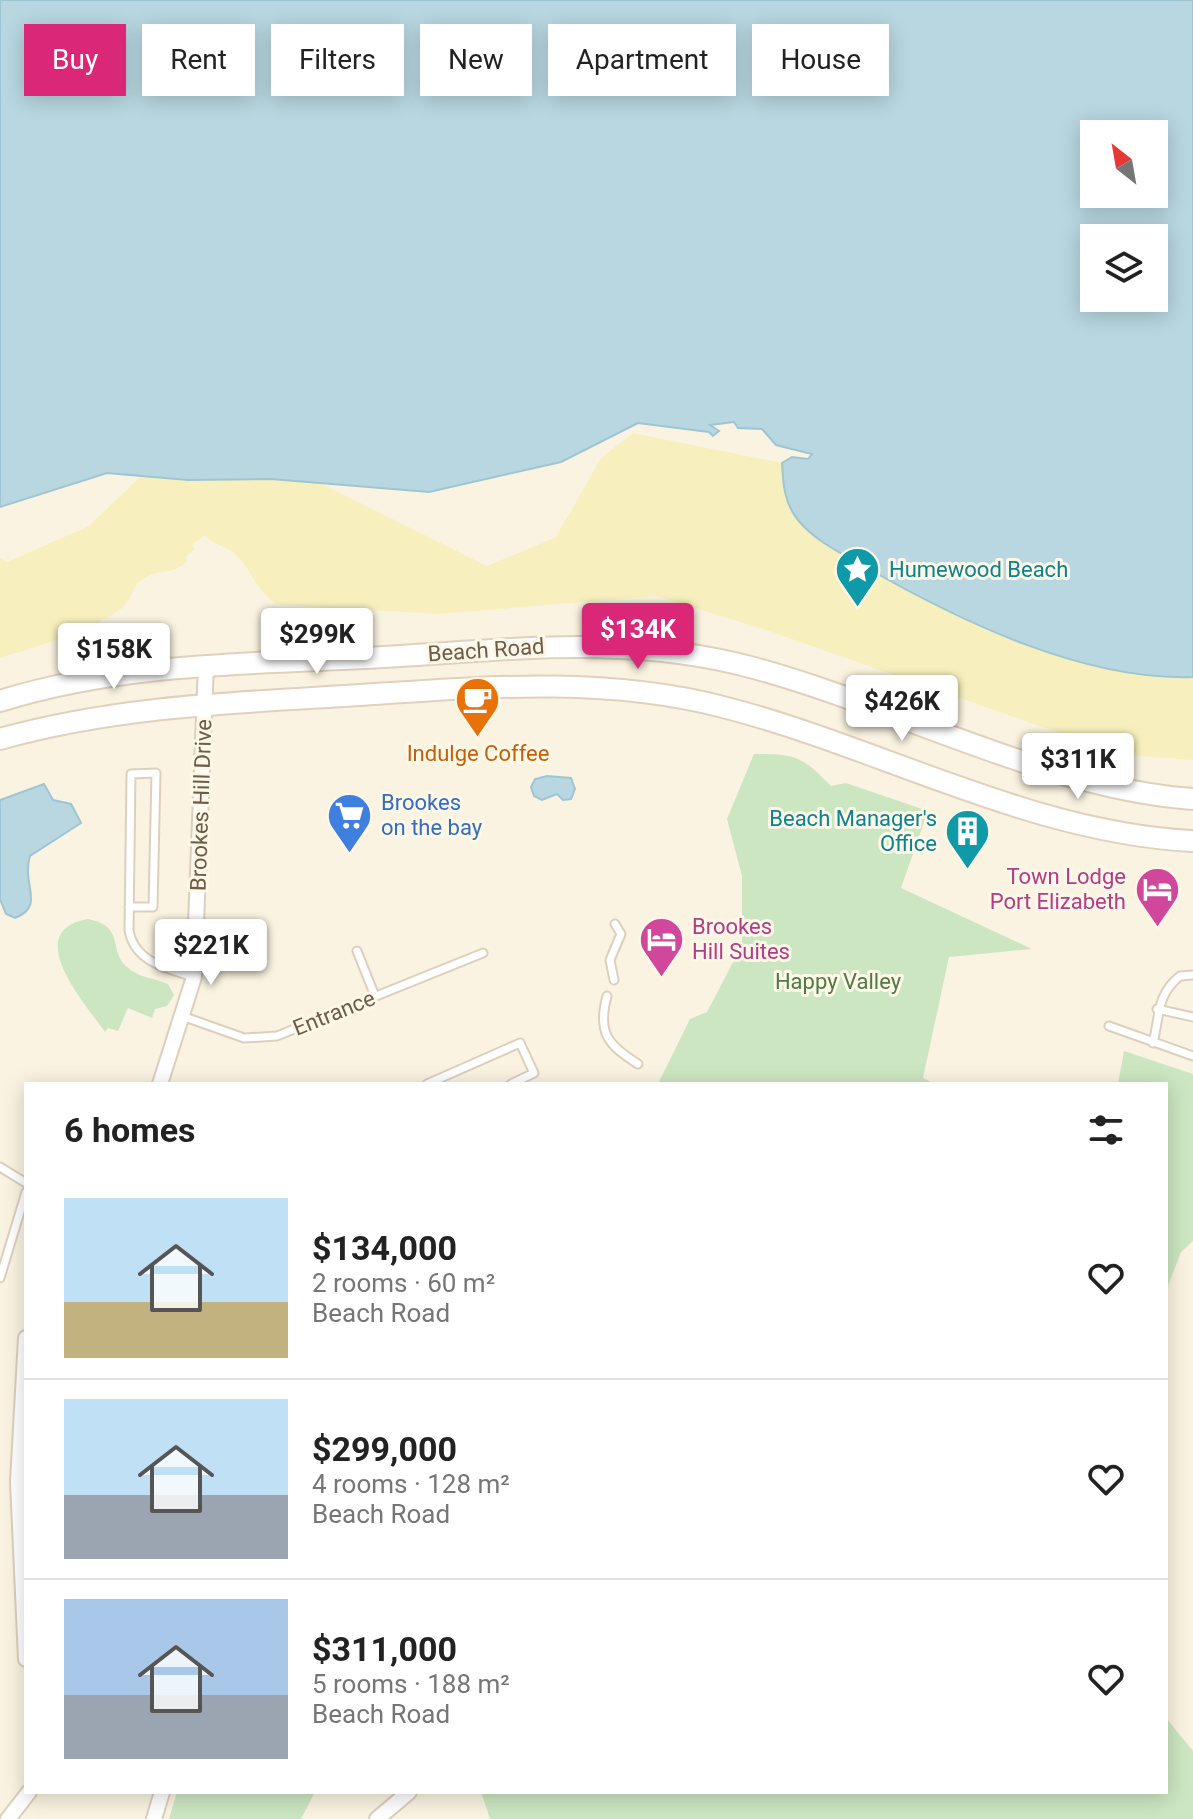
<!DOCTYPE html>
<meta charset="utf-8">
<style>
:root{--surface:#fff;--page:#f2f2f2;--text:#222;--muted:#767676;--line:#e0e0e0;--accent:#db2777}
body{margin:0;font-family:Roboto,sans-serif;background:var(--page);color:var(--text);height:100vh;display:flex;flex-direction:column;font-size:30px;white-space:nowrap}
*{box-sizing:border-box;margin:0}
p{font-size:26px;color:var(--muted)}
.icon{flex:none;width:44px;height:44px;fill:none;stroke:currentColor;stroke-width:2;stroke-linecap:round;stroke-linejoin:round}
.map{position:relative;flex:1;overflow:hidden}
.drawer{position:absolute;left:24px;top:1082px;width:1144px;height:712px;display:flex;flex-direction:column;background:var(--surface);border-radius:0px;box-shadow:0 4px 20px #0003}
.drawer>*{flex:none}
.banner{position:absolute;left:24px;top:24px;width:1146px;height:72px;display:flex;gap:16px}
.needle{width:52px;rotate:329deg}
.fabs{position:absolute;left:1080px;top:120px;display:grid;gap:16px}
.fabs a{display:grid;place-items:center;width:88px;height:88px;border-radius:0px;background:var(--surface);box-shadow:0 4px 20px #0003;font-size:40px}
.price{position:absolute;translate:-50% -68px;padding:0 18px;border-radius:8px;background:#fff;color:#222;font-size:26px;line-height:52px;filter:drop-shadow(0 2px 4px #0008)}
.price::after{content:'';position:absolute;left:50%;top:48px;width:24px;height:18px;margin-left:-12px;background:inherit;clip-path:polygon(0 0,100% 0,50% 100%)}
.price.active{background:var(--accent);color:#fff}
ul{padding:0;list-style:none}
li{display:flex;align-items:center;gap:24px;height:200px;padding:0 40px}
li+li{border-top:2px solid var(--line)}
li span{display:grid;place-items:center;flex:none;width:224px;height:160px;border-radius:0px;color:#555}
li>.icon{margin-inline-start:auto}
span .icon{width:96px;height:96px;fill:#fffc;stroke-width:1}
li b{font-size:34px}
h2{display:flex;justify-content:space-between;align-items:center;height:96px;padding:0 40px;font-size:34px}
.tag{padding:0 28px;border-radius:0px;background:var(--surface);box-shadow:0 4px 20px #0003;font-size:28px;line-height:72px}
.tag.active{background:var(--accent);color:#fff}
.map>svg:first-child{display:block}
.green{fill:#cce6c1}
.sand{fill:#f7f0be}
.water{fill:#b8d7e1;stroke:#9fc5d2;stroke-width:2;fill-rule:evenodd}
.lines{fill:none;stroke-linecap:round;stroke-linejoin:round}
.service-casing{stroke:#ddcfbe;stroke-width:11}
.minor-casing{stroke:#ddcfbe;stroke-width:18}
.secondary-casing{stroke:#e1d1bc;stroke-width:24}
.service{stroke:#fff;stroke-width:7}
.minor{stroke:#fff;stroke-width:14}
.secondary{stroke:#fff;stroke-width:20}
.labels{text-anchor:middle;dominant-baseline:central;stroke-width:6;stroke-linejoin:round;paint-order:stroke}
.culture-label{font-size:22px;fill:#0d838f;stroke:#fdf7e7;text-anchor:start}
.street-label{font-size:22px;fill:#6f5b4a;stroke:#fdf7e7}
.food-label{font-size:22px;fill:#c56008;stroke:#fdf7e7}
.shop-label{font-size:22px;fill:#366cbe;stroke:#fdf7e7;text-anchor:start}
.hotel-label{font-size:22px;fill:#b23c85;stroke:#fdf7e7;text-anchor:end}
.park-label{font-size:22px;fill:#517a46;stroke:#fdf7e7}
</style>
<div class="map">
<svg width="1193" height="1819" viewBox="0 0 1193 1819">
<rect width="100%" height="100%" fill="#faf3e1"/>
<g class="green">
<path d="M754 754C795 754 802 756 831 786L846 783 928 811 901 888 1032 949 949 957 923 1078 935 1084H658L690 1019 707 1012 742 945V876L727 819Z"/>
<path d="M88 919C126 927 108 949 126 966 138 978 154 978 168 984L174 995 167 1006 155 1009 152 1018 128 1008 118 1031 108 1028 105 1032C87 1006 19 931 88 919Z"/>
<path d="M1124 1051 1193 1074V1241L1181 1252 1166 1291V1084H1118Z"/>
<path d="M1166 1718 1193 1751V1819H490L481 1792H1166Z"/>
<path d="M177 1792H315L301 1819H169Z"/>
</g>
<path class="sand" d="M633 433 782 463C783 483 784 503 798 520 816 542 843 554 868 568 960 621 1084 681 1193 677V760L1137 756 1051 730 769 631 657 596 439 614 279 605C257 594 254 573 237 556 228 546 214 546 205 535L192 545 195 549 185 558 188 561C171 576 160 568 143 579 131 586 132 601 122 608 96 629 33 648 0 658V558L7 562 89 526 169 449 266 456 487 566 556 537 601 458Z"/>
<g class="water">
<path d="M0 0H1193V677C1084 681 960 621 867 568 843 554 816 542 798 520 784 503 783 483 782 463L792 457 808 459 812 454 776 445 762 429 738 428 734 422 710 425 719 431 713 436 709 432 638 423 561 462 429 492 271 479 188 480 107 473 0 507ZM1154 134V194H1094V134ZM1154 238V298H1094V238Z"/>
<path d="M547 776 571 778 575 789 571 799 563 800 557 794 542 800 534 796 531 787 535 779Z"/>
<path d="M44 784 53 800 71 804 81 823 30 856C21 884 46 906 15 918L6 914 0 899V800Z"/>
</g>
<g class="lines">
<defs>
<g id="service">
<path d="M129 907H153L156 773 131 774 129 930C134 962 168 969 194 977"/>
<path d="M196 951 235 958"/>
<path d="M357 951 375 996"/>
<path d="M614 980 610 960 621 934 615 924"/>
<path d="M607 996C597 1033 608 1045 638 1064"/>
<path d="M1157 1009 1193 1017"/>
<path d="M182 1016 244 1038 277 1036 483 953"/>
<path d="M1109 1026 1193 1056"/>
<path d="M1153 1043C1160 1016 1156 995 1180 976L1193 975"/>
<path d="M427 1084 520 1043 534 1073 511 1084"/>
<path d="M0 1167 26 1183"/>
<path d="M0 1278 26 1192"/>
</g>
<g id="minor">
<path d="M160 1084 194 977 206 664"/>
<path d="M26 1338 18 1482 26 1659"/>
<path d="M8 1819 29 1792"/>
<path d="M154 1819 162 1792"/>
<path d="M377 1819 409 1792"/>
</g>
<g id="secondary">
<path d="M0 701C119 664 240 664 364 658 495 652 624 632 754 668 895 706 1047 789 1193 799"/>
<path d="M0 739C114 707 228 703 345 696 471 688 600 675 723 707 880 747 1029 833 1193 841"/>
</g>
</defs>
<use href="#service" class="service-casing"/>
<use href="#minor" class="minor-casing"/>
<use href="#secondary" class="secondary-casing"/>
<use href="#service" class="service"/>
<use href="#minor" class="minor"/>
<use href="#secondary" class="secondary"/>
</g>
<defs>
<symbol id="sight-pin" viewBox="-11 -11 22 30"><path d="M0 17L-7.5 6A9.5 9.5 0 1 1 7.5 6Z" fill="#0f9aa8" stroke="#fdf7e7"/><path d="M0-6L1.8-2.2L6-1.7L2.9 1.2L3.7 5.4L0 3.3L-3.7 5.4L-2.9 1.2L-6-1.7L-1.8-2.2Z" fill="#fff"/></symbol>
<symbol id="cafe-pin" viewBox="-11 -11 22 30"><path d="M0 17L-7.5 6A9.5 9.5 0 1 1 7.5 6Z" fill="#e8710a" stroke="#fdf7e7"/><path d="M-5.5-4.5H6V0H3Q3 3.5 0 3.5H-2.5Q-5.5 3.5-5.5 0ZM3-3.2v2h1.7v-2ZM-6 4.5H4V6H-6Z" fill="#fff"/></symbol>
<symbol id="supermarket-pin" viewBox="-11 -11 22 30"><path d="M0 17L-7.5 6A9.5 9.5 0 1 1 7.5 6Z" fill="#3f7fe0" stroke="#fdf7e7"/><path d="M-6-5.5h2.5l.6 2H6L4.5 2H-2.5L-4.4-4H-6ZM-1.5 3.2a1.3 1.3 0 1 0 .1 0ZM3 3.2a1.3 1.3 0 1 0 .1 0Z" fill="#fff"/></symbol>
<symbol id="building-pin" viewBox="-11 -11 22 30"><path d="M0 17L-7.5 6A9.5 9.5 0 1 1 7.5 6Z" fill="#0f9aa8" stroke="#fdf7e7"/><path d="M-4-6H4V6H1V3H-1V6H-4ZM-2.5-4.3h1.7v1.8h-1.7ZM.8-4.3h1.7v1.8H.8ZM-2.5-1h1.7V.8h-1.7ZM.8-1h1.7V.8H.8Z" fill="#fff"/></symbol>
<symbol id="hotel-pin" viewBox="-11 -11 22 30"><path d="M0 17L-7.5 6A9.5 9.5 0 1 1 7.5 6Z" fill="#d1479c" stroke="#fdf7e7"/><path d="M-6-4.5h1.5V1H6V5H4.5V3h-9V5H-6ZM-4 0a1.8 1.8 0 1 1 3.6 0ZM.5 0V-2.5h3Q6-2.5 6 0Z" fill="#fff"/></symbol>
</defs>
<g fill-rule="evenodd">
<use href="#sight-pin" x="832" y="544" width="51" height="69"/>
<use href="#cafe-pin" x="452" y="674" width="51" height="69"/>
<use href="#supermarket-pin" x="324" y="790" width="51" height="69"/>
<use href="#building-pin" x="942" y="806" width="51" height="69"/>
<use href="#hotel-pin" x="1132" y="864" width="51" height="69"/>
<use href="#hotel-pin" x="636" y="914" width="51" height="69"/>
</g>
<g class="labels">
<g class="culture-label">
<text x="889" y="569">Humewood Beach</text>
<text x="937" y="818" text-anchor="end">Beach Manager's<tspan x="937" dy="25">Office</tspan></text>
</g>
<g class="street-label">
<text transform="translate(486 650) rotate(-4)">Beach Road</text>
<text transform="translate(201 805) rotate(-88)">Brookes Hill Drive</text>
<text transform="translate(334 1013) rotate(-22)">Entrance</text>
</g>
<g class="food-label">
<text x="478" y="753">Indulge Coffee</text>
</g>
<g class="shop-label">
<text x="381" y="802">Brookes<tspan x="381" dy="25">on the bay</tspan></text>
</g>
<g class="hotel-label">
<text x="1126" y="876">Town Lodge<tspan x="1126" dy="25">Port Elizabeth</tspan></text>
<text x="692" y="926" text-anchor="start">Brookes<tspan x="692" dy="25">Hill Suites</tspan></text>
</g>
<g class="park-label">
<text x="838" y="981">Happy Valley</text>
</g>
</g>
</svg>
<div class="fabs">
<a><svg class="needle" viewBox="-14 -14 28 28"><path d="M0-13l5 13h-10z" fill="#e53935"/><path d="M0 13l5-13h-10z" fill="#767676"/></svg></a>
<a><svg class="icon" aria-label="layers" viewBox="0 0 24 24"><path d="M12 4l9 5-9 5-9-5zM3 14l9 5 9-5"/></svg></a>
</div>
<b class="price active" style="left:638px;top:671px">$134K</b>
<b class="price" style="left:317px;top:676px">$299K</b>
<b class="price" style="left:114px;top:691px">$158K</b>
<b class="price" style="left:902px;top:743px">$426K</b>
<b class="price" style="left:1078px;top:801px">$311K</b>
<b class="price" style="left:211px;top:987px">$221K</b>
<div class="banner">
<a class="tag active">Buy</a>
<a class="tag">Rent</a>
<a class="tag">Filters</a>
<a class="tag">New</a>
<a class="tag">Apartment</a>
<a class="tag">House</a>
</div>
<section class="drawer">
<h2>6 homes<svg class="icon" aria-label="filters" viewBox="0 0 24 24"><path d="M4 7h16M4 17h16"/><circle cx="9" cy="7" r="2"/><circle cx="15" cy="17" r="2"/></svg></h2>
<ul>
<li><span style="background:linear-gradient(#bfe0f5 65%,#c2b280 0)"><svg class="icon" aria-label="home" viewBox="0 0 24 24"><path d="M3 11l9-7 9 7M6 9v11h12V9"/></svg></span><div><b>$134,000</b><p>2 rooms · 60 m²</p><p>Beach Road</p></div><svg class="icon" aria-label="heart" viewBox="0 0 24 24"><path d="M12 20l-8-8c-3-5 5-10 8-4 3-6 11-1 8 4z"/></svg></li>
<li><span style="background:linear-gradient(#bfe0f5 60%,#9aa5b1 0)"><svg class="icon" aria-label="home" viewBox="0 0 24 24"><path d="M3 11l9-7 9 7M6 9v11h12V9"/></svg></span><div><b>$299,000</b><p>4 rooms · 128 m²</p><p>Beach Road</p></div><svg class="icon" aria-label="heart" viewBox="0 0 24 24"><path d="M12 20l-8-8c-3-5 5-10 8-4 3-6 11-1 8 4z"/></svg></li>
<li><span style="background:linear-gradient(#a9c7e8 60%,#9aa5b1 0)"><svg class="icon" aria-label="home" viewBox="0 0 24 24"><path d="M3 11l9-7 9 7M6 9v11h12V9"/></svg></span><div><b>$311,000</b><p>5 rooms · 188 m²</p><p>Beach Road</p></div><svg class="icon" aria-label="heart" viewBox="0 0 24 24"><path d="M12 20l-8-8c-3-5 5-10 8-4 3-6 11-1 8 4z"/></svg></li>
</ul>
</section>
</div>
